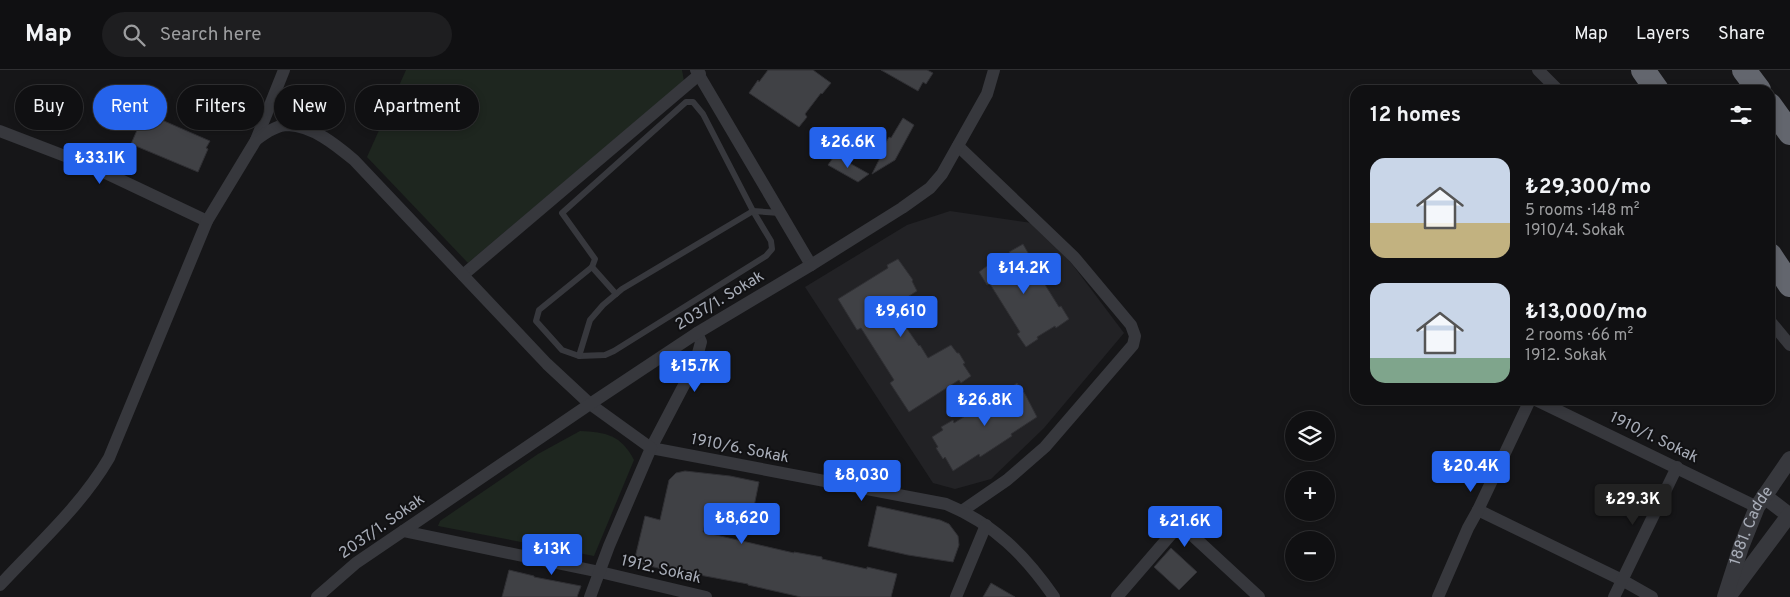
<!DOCTYPE html>
<meta charset="utf-8">
<style>
:root{--surface:#101012;--page:#1e1e20;--text:#f1f3f6;--muted:#9c9d9f;--line:#303032;--accent:#2563eb}
body{margin:0;font-family:Overpass,sans-serif;background:var(--page);color:var(--text);height:100vh;display:flex;flex-direction:column;font-size:19px;white-space:nowrap}
*{box-sizing:border-box;margin:0}
p{font-size:16px;color:var(--muted)}
.icon{flex:none;width:28px;height:28px;fill:none;stroke:currentColor;stroke-width:2;stroke-linecap:round;stroke-linejoin:round}
.map{position:relative;flex:1;overflow:hidden}
.drawer{position:absolute;left:1350px;top:15px;width:425px;height:320px;display:flex;flex-direction:column;background:var(--surface);border-radius:15px;box-shadow:0 2px 8px #0003,0 0 0 1px var(--line)}
.drawer>*{flex:none}
.banner{position:absolute;left:15px;top:15px;width:475px;height:45px;display:flex;gap:10px}
.buttons{position:absolute;left:1285px;top:341px;display:grid;gap:10px}
.buttons a{display:grid;place-items:center;width:50px;height:50px;border-radius:50%;background:var(--surface);box-shadow:0 2px 8px #0003,0 0 0 1px var(--line);font-size:25px}
.price{position:absolute;translate:-50% -42px;padding:0 11px;border-radius:5px;background:var(--accent);color:#fff;font-size:16px;line-height:32px;filter:drop-shadow(0 1px 2px #0008)}
.price::after{content:'';position:absolute;left:50%;top:30px;width:15px;height:11px;margin-left:-8px;background:inherit;clip-path:polygon(0 0,100% 0,50% 100%)}
.price.current{background:#222;color:#fff}
ul{padding:0;list-style:none}
li{display:flex;align-items:center;gap:15px;height:125px;padding:0 20px}
li span{display:grid;place-items:center;flex:none;width:140px;height:100px;border-radius:15px;color:#555}
li>.icon{margin-inline-start:auto}
span .icon{width:60px;height:60px;fill:#fffc;stroke-width:1}
li b{font-size:21px}
h2{display:flex;justify-content:space-between;align-items:center;height:60px;padding:0 20px;font-size:21px}
.pill{padding:0 18px;border-radius:22px;background:var(--surface);box-shadow:0 2px 8px #0003,0 0 0 1px var(--line);font-size:18px;line-height:45px}
.pill.current{background:var(--accent);color:#fff}
header{display:flex;align-items:center;gap:30px;box-sizing:border-box;height:70px;padding:0 25px;background:var(--surface);border-bottom:1px solid var(--line)}
header strong{font-size:24px}
nav{display:flex;gap:28px;margin-inline-start:auto;font-size:18px}
.search{width:350px;height:45px;background:var(--page);display:flex;align-items:center;gap:12px;box-sizing:border-box;padding:0 18px;border-radius:28px;color:var(--muted);font-size:19px}
.map>svg:first-child{display:block}
.built{fill:#222225}
.green{fill:#1e261f}
.building{fill:#404145;stroke:#303034}
.lines{fill:none;stroke-linecap:round;stroke-linejoin:round}
.service{stroke:#37383d;stroke-width:6}
.minor{stroke:#37383d;stroke-width:12}
.tertiary{stroke:#37383d;stroke-width:16}
.motorway{stroke:#63666e;stroke-width:24}
.labels{text-anchor:middle;dominant-baseline:central;stroke-width:4;stroke-linejoin:round;paint-order:stroke}
.street-label{font-size:16px;fill:#a8adb8;stroke:#111113}
</style>
<header>
<strong>Map</strong>
<div class="search"><svg class="icon" aria-label="search" viewBox="0 0 24 24"><circle cx="10" cy="10" r="6"/><path d="M15 15l6 6"/></svg>Search here</div>
<nav><a>Map</a><a>Layers</a><a>Share</a></nav>
</header>
<div class="map">
<svg width="1790" height="527" viewBox="0 0 1790 527">
<rect width="100%" height="100%" fill="#161618"/>
<path class="built" d="M950 141 1032 153 1066 186 1124 263 1044 358 991 409 955 419 933 413 805 217 907 155Z"/>
<g class="green">
<path d="M406 0H682L684 11 468 193 367 87Z"/>
<path d="M580 361C606 362 621 365 634 390L594 486 438 456 440 451 538 384Z"/>
</g>
<g class="building">
<path d="M768 0H813L831 13 822 24 821 23 805 44 807 47 799 57 749 23 758 10 759 12Z"/>
<path d="M881 0H927L933 3 926 14 923 12 918 21Z"/>
<path d="M148 44 210 71 206 78 208 79 198 102 131 74 141 51H145Z"/>
<path d="M903 48 914 55 895 90 872 104 882 84 880 83 889 67 891 68Z"/>
<path d="M835 85 869 104 858 112 828 95Z"/>
<path d="M1023 174 1031 188 1029 189 1059 237 1061 236 1069 249 1056 258 1055 256 1037 267 1038 269 1026 277 1017 264 1020 262 990 214 987 215 979 202 991 193 993 196 1011 185 1009 182Z"/>
<path d="M898 189 913 210 912 211 917 221 895 235 904 249 901 250 919 276 920 275 928 288 951 275 957 283H959L965 293 963 294 971 306 961 313 959 310 909 342 890 313 894 310 861 258 857 260 838 229 888 198 887 195Z"/>
<path d="M1017 313 1023 323 1024 322 1037 347 1011 364 1012 366 980 387 979 384 953 401 945 387 943 389 936 378 938 377 932 367 943 360 941 357 953 350 954 353 994 328 992 325 1003 319 1005 322Z"/>
<path d="M685 401 730 406 759 412 751 451 707 443 703 462 794 483V482L822 487V489L867 499V497L897 504 891 527H801L748 515V514L667 499 666 500 634 492 645 446 660 450 669 410 676 403Z"/>
<path d="M877 436 940 450 949 454 958 466 959 475 953 492 908 485 868 476Z"/>
<path d="M1171 478 1197 502 1179 520 1154 497Z"/>
<path d="M509 500 534 506V507L581 516 577 527H502Z"/>
<path d="M991 513 1015 527H983Z"/>
</g>
<g class="lines">
<g class="service">
<path d="M686 32H693L703 44 753 141 771 171 772 179 766 186 614 281 605 285 579 286 562 280 536 251 539 240 592 197 595 189 562 143Z"/>
<path d="M592 197 616 224"/>
<path d="M579 286 590 250 603 235 622 219 753 141 780 143"/>
</g>
<g class="minor">
<path d="M696 0 811 195"/>
<path d="M1538 0 1558 20"/>
<path d="M0 61 91 96 207 151"/>
<path d="M256 70 284 0"/>
<path d="M958 76 1074 187 1131 255 1135 266 1133 275 1045 377 1007 410 962 441"/>
<path d="M463 205 700 4"/>
<path d="M1770 251 1790 275"/>
<path d="M697 263 701 272 695 294 651 378 946 434C994 454 1025 485 1054 527"/>
<path d="M1536 330 1757 437"/>
<path d="M1478 440 1622 510 1652 527"/>
<path d="M403 461 600 502 706 527"/>
<path d="M0 515C38 474 81 436 109 388L207 151 256 70C265 63 277 55 288 55 313 56 336 75 354 90L547 294 590 334 651 378 609 476 590 527"/>
<path d="M317 527 356 493 590 334 697 263 811 195 902 138 930 118 942 104 987 24 994 0"/>
<path d="M956 527 986 455"/>
<path d="M1117 527 1180 454 1259 527"/>
<path d="M1438 527 1468 458 1478 440 1530 330"/>
<path d="M1614 527 1677 397"/>
</g>
<g class="tertiary">
<path d="M1764 426 1789 445"/>
<path d="M1731 523 1790 444"/>
<path id="s1" d="M1725 527 1741 477 1757 437 1790 389"/>
</g>
<g class="motorway">
<path d="M1643 0 1657 20"/>
<path d="M1744 0 1759 20"/>
<path d="M1770 35 1790 63"/>
<path d="M1770 185 1790 215"/>
</g>
</g>
<g class="labels">
<g class="street-label">
<text transform="translate(720 231) rotate(-31)">2037/1. Sokak</text>
<text transform="translate(1654 368) rotate(26)">1910/1. Sokak</text>
<text transform="translate(740 379) rotate(11)">1910/6. Sokak</text>
<text stroke="none"><textPath href="#s1" startOffset="76">1881. Cadde</textPath></text>
<text transform="translate(382 457) rotate(-35)">2037/1. Sokak</text>
<text transform="translate(661 500) rotate(13)">1912. Sokak</text>
</g>
</g>
</svg>
<div class="buttons">
<a><svg class="icon" aria-label="layers" viewBox="0 0 24 24"><path d="M12 4l9 5-9 5-9-5zM3 14l9 5 9-5"/></svg></a>
<a>+</a>
<a>−</a>
</div>
<b class="price" style="left:848px;top:99px">₺26.6K</b>
<b class="price" style="left:100px;top:115px">₺33.1K</b>
<b class="price" style="left:1024px;top:225px">₺14.2K</b>
<b class="price" style="left:901px;top:268px">₺9,610</b>
<b class="price" style="left:695px;top:323px">₺15.7K</b>
<b class="price" style="left:985px;top:357px">₺26.8K</b>
<b class="price" style="left:1471px;top:423px">₺20.4K</b>
<b class="price" style="left:862px;top:432px">₺8,030</b>
<b class="price current" style="left:1633px;top:456px">₺29.3K</b>
<b class="price" style="left:742px;top:475px">₺8,620</b>
<b class="price" style="left:1185px;top:478px">₺21.6K</b>
<b class="price" style="left:552px;top:506px">₺13K</b>
<div class="banner">
<a class="pill">Buy</a>
<a class="pill current">Rent</a>
<a class="pill">Filters</a>
<a class="pill">New</a>
<a class="pill">Apartment</a>
</div>
<section class="drawer">
<h2>12 homes<svg class="icon" aria-label="filters" viewBox="0 0 24 24"><path d="M4 7h16M4 17h16"/><circle cx="9" cy="7" r="2"/><circle cx="15" cy="17" r="2"/></svg></h2>
<ul>
<li><span style="background:linear-gradient(#c9d6e8 65%,#c2b280 0)"><svg class="icon" aria-label="home" viewBox="0 0 24 24"><path d="M3 11l9-7 9 7M6 9v11h12V9"/></svg></span><div><b>₺29,300/mo</b><p>5 rooms · 148 m²</p><p>1910/4. Sokak</p></div></li>
<li><span style="background:linear-gradient(#c9d6e8 75%,#7fa58c 0)"><svg class="icon" aria-label="home" viewBox="0 0 24 24"><path d="M3 11l9-7 9 7M6 9v11h12V9"/></svg></span><div><b>₺13,000/mo</b><p>2 rooms · 66 m²</p><p>1912. Sokak</p></div></li>
</ul>
</section>
</div>
